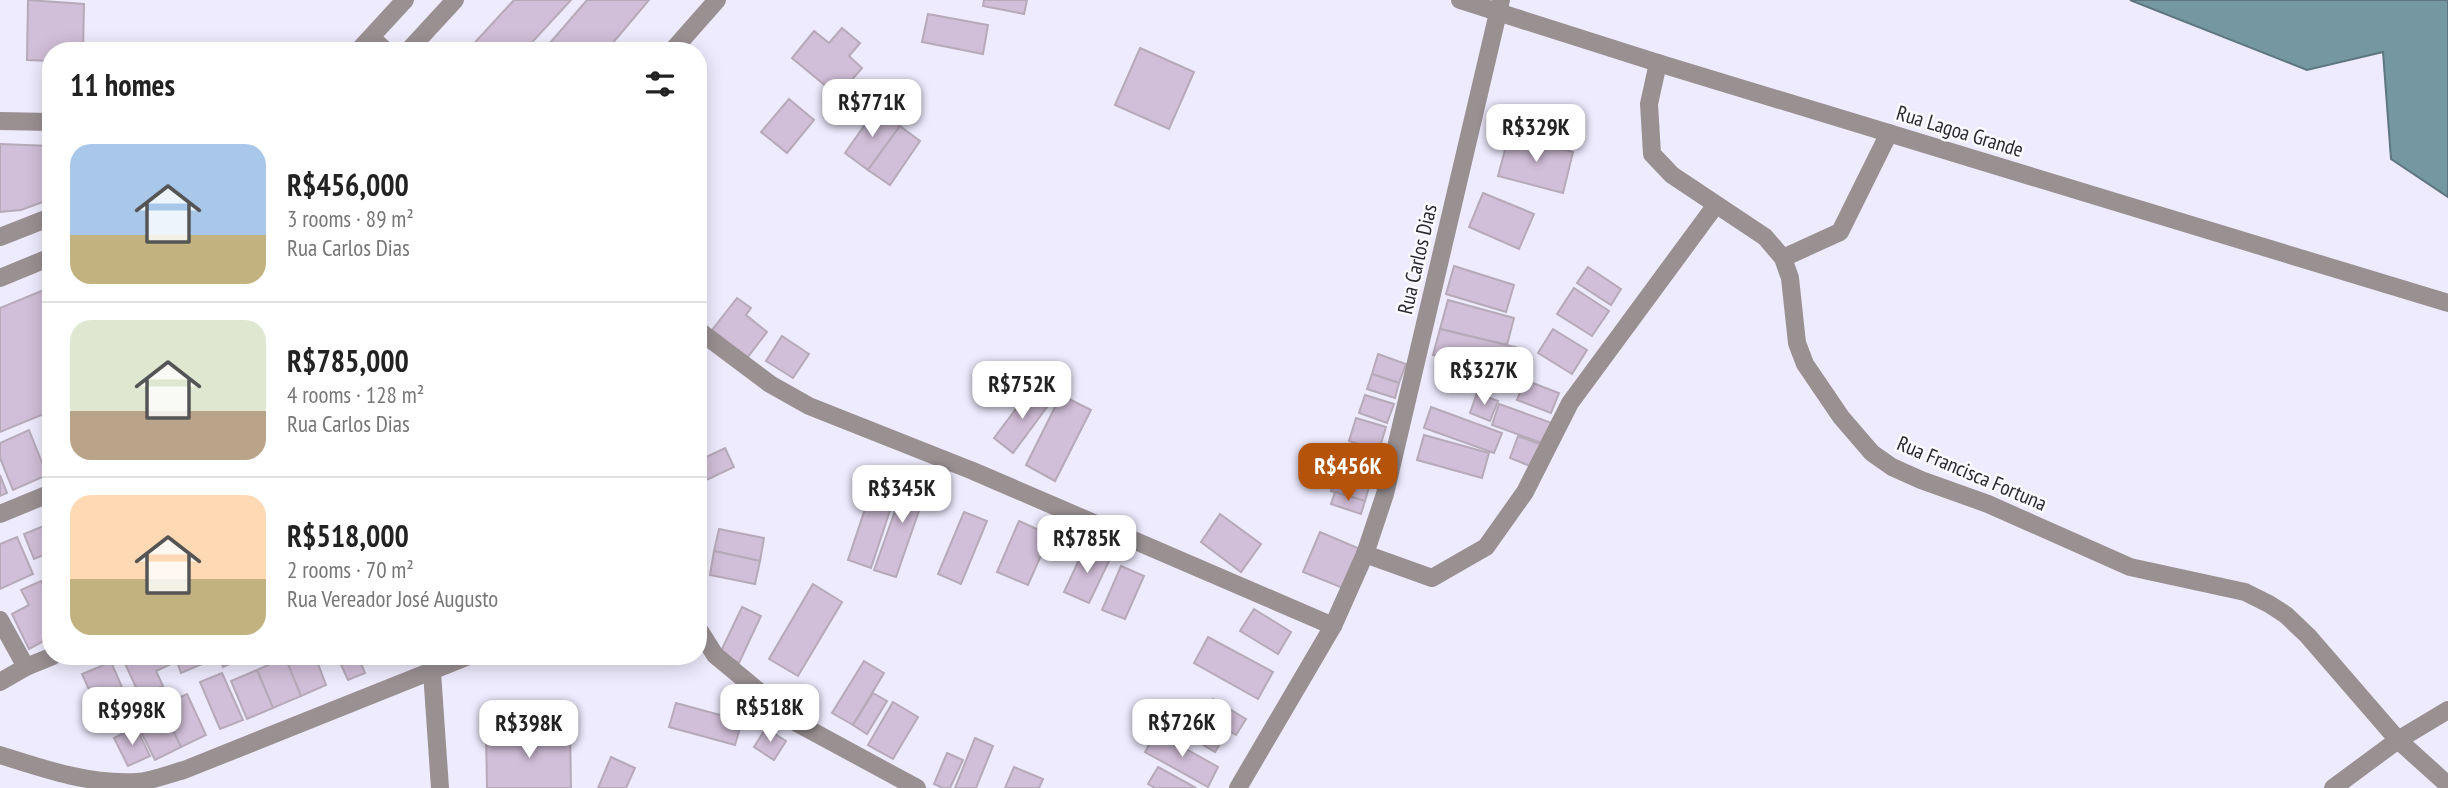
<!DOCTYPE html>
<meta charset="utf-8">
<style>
:root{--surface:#fff;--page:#f2f2f2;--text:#222;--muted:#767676;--line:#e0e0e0;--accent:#b45309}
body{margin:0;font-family:"PT Sans Narrow",sans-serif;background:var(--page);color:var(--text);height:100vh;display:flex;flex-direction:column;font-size:26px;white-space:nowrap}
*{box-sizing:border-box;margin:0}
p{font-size:23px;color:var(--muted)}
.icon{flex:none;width:38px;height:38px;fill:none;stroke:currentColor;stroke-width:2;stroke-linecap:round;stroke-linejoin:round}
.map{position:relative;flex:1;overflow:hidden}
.panel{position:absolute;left:42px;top:42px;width:665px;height:623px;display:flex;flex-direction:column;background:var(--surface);border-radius:28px;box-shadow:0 4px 18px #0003}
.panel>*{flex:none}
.price{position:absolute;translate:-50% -60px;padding:0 16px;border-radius:14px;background:#fff;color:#222;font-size:23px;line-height:46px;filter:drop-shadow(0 2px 4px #0008)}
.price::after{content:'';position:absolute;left:50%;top:42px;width:21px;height:16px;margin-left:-10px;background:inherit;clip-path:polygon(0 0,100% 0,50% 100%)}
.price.active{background:var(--accent);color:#fff}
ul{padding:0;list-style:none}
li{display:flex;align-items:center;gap:21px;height:175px;padding:0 28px}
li+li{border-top:2px solid var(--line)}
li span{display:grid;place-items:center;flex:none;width:196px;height:140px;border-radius:21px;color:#555}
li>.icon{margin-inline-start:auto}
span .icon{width:84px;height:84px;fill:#fffc;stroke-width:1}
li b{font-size:30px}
h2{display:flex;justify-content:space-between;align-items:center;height:84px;padding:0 28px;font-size:30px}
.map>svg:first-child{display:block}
.water{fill:#7497a2;stroke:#5e7680;stroke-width:2}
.building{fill:#d1bed8;stroke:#b6aab9;stroke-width:2}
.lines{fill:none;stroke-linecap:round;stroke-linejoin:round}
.minor{stroke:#999092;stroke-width:18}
.tertiary{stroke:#999092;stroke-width:18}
.labels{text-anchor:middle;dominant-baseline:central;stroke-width:5;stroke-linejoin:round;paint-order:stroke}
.street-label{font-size:21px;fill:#2a2930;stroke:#fbfbff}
</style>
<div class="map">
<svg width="2448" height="788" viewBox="0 0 2448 788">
<rect width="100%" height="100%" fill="#eeebfe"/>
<path class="water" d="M2130 0H2448V197L2391 159 2383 52 2307 70Z"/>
<g class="building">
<path d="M28 0 84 4 83 51H51V61L27 60Z"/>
<path d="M514 0H571L524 51H467Z"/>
<path d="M587 0H649L606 51H543Z"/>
<path d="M984 0H1027L1024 14 983 6Z"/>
<path d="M928 14 988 25 983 54 922 42Z"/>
<path d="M842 28 860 43 849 56 862 68 838 96 792 58 814 31 829 43Z"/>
<path d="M1140 48 1194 72 1169 129 1115 105Z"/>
<path d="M789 99 814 120 787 153 761 132Z"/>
<path d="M876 109 900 126 868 170 845 153Z"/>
<path d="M900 126 920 141 890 185 868 170Z"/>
<path d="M1509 135 1573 152 1563 193 1498 176Z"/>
<path d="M0 144 51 146V199L21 210 0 212Z"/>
<path d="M1483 193 1534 214 1519 249 1469 227Z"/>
<path d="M1454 266 1514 285 1506 312 1446 294Z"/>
<path d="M1588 267 1621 289 1611 305 1577 283Z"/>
<path d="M51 287V411L0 432V308Z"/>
<path d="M1574 288 1609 311 1592 336 1557 314Z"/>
<path d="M737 298 751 308 746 315 767 332 747 358 712 330Z"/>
<path d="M1448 300 1514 318 1507 345 1440 329Z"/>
<path d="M1440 329 1519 348 1513 375 1433 355Z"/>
<path d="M1553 329 1587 350 1572 374 1538 353Z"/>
<path d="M782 336 809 354 793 378 766 361Z"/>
<path d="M1378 354 1406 364 1399 383 1372 374Z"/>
<path d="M1372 374 1399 383 1395 398 1367 389Z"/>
<path d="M1525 380 1559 393 1551 413 1517 400Z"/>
<path d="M1031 389 1050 403 1013 453 994 438Z"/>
<path d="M1477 393 1498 401 1490 421 1470 413Z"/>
<path d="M1061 395 1091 410 1055 481 1026 465Z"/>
<path d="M1365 395 1394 404 1387 423 1359 413Z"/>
<path d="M1499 404 1552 423 1545 444 1492 425Z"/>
<path d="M1431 407 1502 433 1494 453 1424 428Z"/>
<path d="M1356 418 1386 427 1379 450 1349 441Z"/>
<path d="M29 430 47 475 13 490 0 458V443Z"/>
<path d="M51 431V454L43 434Z"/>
<path d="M1424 435 1489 453 1482 478 1417 460Z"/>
<path d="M1518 436 1543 445 1535 468 1510 458Z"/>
<path d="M725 448 734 467 698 484V461Z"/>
<path d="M1337 470 1371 480 1365 501 1331 491Z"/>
<path d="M909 472 930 479 896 577 874 570Z"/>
<path d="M877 473 900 480 871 568 848 560Z"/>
<path d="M0 475 7 493 0 496Z"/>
<path d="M1335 492 1365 501 1361 514 1331 504Z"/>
<path d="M964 512 987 521 961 584 938 574Z"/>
<path d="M1220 514 1261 544 1241 572 1201 542Z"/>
<path d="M1019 521 1050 535 1028 585 997 572Z"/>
<path d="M51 523V552L34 559 24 534Z"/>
<path d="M719 529 764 538 760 561 714 551Z"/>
<path d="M1320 532 1360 549 1343 588 1303 572Z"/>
<path d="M17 537 33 574 0 589V544Z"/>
<path d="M1085 547 1110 559 1089 603 1064 592Z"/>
<path d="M714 551 760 561 755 584 710 575Z"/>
<path d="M1121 566 1144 576 1125 619 1102 610Z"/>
<path d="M41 581 51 601V604L44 608 51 620V637L29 649 12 614 29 605 21 590Z"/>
<path d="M813 584 842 602 798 676 769 659Z"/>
<path d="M742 607 761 616 739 663 720 653Z"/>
<path d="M1254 609 1291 632 1278 654 1240 631Z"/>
<path d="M1208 637 1273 672 1258 699 1194 663Z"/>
<path d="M125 656H165L169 665 156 671 163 686 140 696 122 657Z"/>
<path d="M175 656H211L212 660 181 673Z"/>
<path d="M218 656H247L223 667Z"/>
<path d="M284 656H315L326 685 301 696Z"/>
<path d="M337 656H358L365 673 348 680Z"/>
<path d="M381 656H399L383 662Z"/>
<path d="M285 657 301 696 273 708 257 670Z"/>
<path d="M864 661 884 673 853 725 832 713Z"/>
<path d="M111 662 125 694 113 700 119 714 103 721 82 674Z"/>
<path d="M257 670 273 708 247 719 231 681Z"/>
<path d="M222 673 243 720 220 729 200 682Z"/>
<path d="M873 693 887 701 867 734 853 725Z"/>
<path d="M187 694 206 735 181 747 161 706Z"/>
<path d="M1213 699 1246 719 1236 735 1202 715Z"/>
<path d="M893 702 918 717 893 759 868 745Z"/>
<path d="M676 703 742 721 735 745 669 727Z"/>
<path d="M161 706 181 747 155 760 135 720Z"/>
<path d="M1188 710 1227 732 1215 752 1177 729Z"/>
<path d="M136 727 150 756 128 766 114 738Z"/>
<path d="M766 728 786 741 774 760 754 747Z"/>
<path d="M570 731 571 788H487L486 734Z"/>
<path d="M1156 732 1218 767 1208 787 1145 752Z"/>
<path d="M975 738 993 746 976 788H955Z"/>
<path d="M947 753 963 760 950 788H943L934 784Z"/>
<path d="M611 757 635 768 626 788H598Z"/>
<path d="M1014 767 1043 779 1039 788H1005Z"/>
<path d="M1158 767 1196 788H1155L1148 784Z"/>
</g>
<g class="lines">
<g class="minor">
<path d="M1460 0 1658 63 2448 303"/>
<path d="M372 38 386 51"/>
<path d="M672 51 717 0"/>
<path d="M1658 63 1649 104 1652 154 1672 175 1765 237 1783 258 1790 278 1797 343 1805 364 1841 417 1872 453 1892 467 1921 480 1988 504 2130 567 2245 592 2269 604 2286 615 2308 636 2398 740 2448 785"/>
<path d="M0 121 51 122"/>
<path d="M1783 258 1840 232 1889 133"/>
<path d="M698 330 770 384 809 406 973 471 1333 626"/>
<path d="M0 514 51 493"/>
<path d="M1365 554 1432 578 1486 547 1525 492 1570 403 1715 206"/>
<path d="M0 620 26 667"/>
<path d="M698 628 715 655 797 723 917 788"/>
<path d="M432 672 440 788"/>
<path d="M0 682 26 667 53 656"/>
<path d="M0 755C44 769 90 785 137 782 152 781 169 774 184 770L469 656"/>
<path d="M1238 788 1333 626 1365 554 1385 494 1501 0"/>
<path d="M2333 788 2398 740 2448 710"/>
</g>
<g class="tertiary">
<path d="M358 51 405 0"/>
<path d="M408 51 455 0"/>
<path d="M0 237 51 217"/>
<path d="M0 278 51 257"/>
</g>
</g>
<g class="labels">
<g class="street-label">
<text transform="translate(1960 131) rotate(17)">Rua Lagoa Grande</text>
<text transform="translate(1417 259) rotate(-77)">Rua Carlos Dias</text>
<text transform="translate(1972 473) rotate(23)">Rua Francisca Fortuna</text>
</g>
</g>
</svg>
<b class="price" style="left:872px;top:139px">R$771K</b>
<b class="price" style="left:1536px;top:164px">R$329K</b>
<b class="price" style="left:1484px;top:407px">R$327K</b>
<b class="price" style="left:1022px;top:421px">R$752K</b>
<b class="price active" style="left:1348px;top:503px">R$456K</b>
<b class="price" style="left:902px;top:525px">R$345K</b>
<b class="price" style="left:1087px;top:575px">R$785K</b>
<b class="price" style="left:770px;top:744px">R$518K</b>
<b class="price" style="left:132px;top:747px">R$998K</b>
<b class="price" style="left:1182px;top:759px">R$726K</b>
<b class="price" style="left:529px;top:760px">R$398K</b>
<section class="panel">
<h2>11 homes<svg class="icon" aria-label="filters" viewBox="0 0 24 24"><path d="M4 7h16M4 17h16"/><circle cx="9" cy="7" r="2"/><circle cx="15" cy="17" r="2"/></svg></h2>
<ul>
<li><span style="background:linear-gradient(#a9c7e8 65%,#c2b280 0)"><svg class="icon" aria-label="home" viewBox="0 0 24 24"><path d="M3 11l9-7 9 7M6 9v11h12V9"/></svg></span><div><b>R$456,000</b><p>3 rooms · 89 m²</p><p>Rua Carlos Dias</p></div></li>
<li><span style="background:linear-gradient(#dfe7d0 65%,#b9a48a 0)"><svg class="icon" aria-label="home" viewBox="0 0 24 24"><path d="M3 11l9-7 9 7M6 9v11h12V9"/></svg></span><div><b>R$785,000</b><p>4 rooms · 128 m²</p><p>Rua Carlos Dias</p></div></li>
<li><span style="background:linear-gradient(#ffd9b3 60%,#c2b280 0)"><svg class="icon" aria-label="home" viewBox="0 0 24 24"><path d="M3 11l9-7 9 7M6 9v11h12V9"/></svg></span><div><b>R$518,000</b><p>2 rooms · 70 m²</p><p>Rua Vereador José Augusto</p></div></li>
</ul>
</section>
</div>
